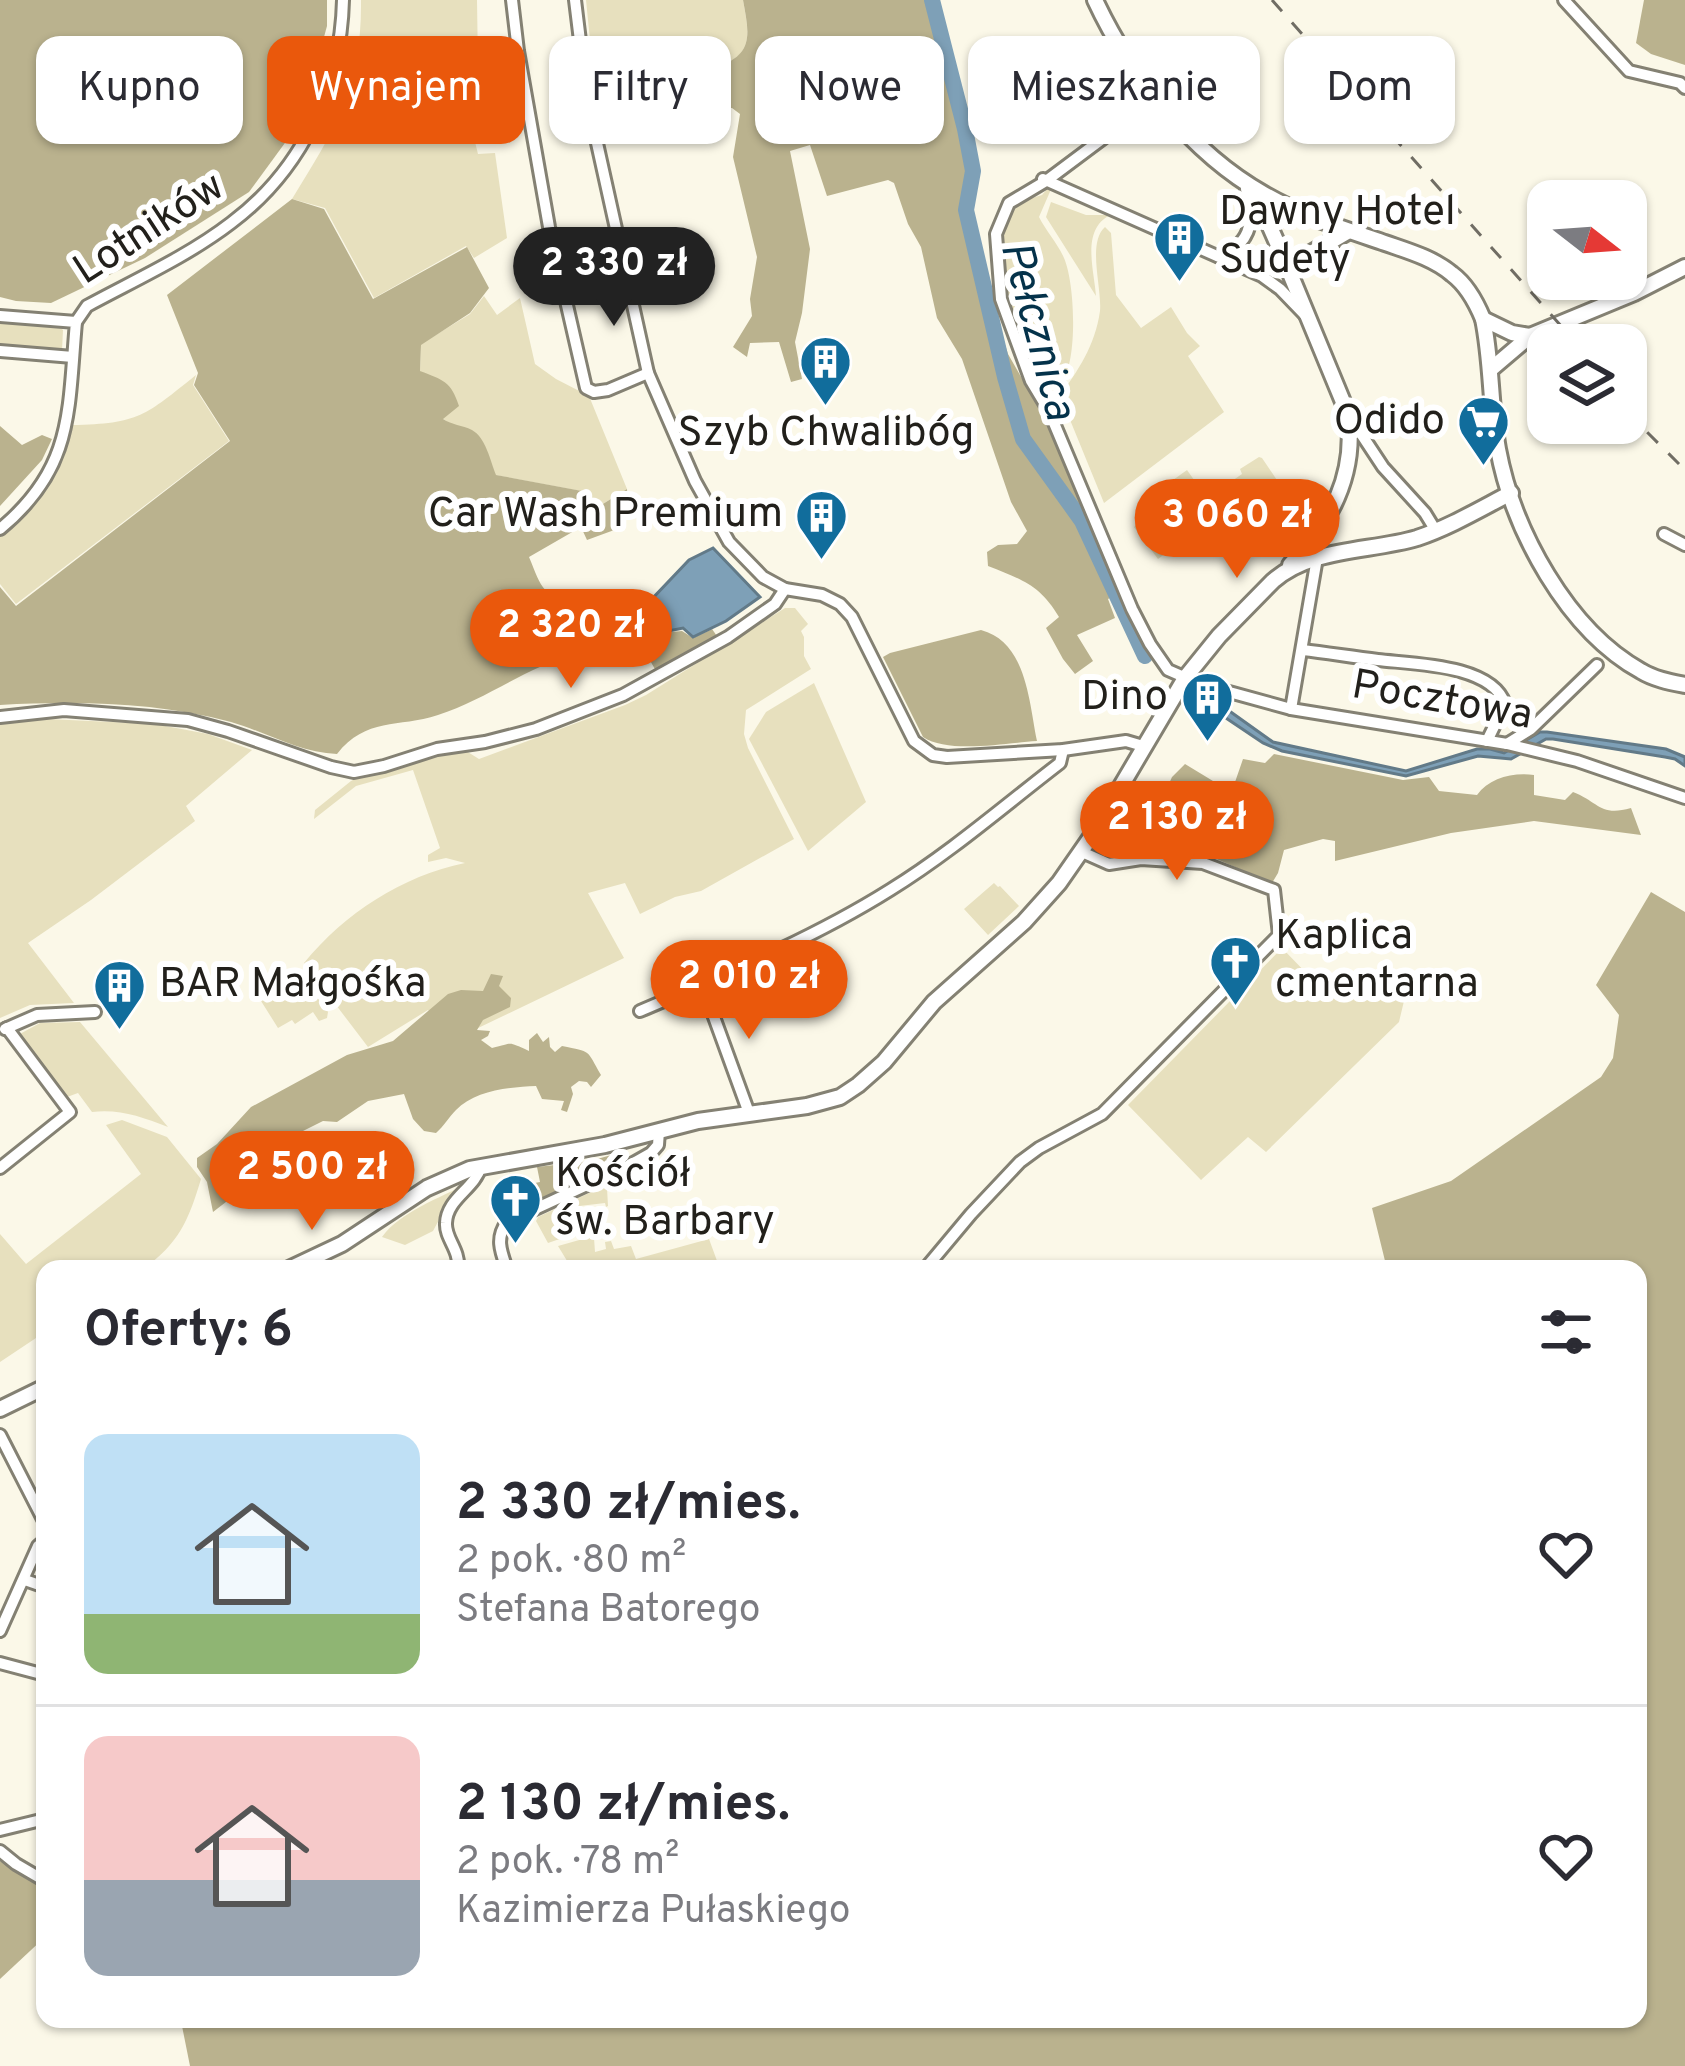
<!DOCTYPE html>
<html lang="pl">
<meta charset="utf-8">
<style>
:root{--surface:#fff;--page:#f2f2f3;--text:#2b2b33;--muted:#7c7c81;--line:#e1e1e2;--accent:#ea580c}
body{margin:0;font-family:Overpass,sans-serif;background:var(--page);color:var(--text);height:100vh;display:flex;flex-direction:column;font-size:45px;white-space:nowrap}
*{box-sizing:border-box;margin:0}
p{font-size:39px;color:var(--muted)}
.icon{flex:none;width:66px;height:66px;fill:none;stroke:currentColor;stroke-width:2;stroke-linecap:round;stroke-linejoin:round}
.map{position:relative;flex:1;overflow:hidden}
.drawer{position:absolute;left:36px;top:1260px;width:1611px;height:768px;display:flex;flex-direction:column;background:var(--surface);border-radius:24px;box-shadow:0 3px 9px #0004}
.drawer>*{flex:none}
.guide{position:absolute;left:36px;top:36px;width:1614px;height:108px;display:flex;gap:24px}
.needle{width:78px;rotate:107deg}
.buttons{position:absolute;left:1527px;top:180px;display:grid;gap:24px}
.buttons a{display:grid;place-items:center;width:120px;height:120px;border-radius:24px;background:var(--surface);box-shadow:0 3px 9px #0004;font-size:60px}
.price{position:absolute;translate:-50% -102px;padding:0 27px;border-radius:42px;background:var(--accent);color:#fff;font-size:39px;line-height:78px;filter:drop-shadow(0 3px 6px #0008)}
.price::after{content:'';position:absolute;left:50%;top:72px;width:36px;height:27px;margin-left:-18px;background:inherit;clip-path:polygon(0 0,100% 0,50% 100%)}
.price.selected{background:#222;color:#fff}
ul{padding:0;list-style:none}
li{display:flex;align-items:center;gap:36px;height:300px;padding:0 48px}
li+li{border-top:3px solid var(--line)}
li span{display:grid;place-items:center;flex:none;width:336px;height:240px;border-radius:24px;color:#555}
li>.icon{margin-inline-start:auto}
span .icon{width:144px;height:144px;fill:#fffc;stroke-width:1}
li b{font-size:51px}
h2{display:flex;justify-content:space-between;align-items:center;height:144px;padding:0 48px;font-size:51px}
.chip{padding:0 42px;border-radius:24px;background:var(--surface);box-shadow:0 3px 9px #0004;font-size:42px;line-height:108px}
.chip.selected{background:var(--accent);color:#fff}
.map>svg:first-child{display:block}
.green{fill:#e7e0be}
.forest{fill:#bab28e}
.water{fill:#7ea0b7;stroke:#627a88;stroke-width:3}
.lines{fill:none;stroke-linecap:round;stroke-linejoin:round}
.river{stroke:#7ea0b7;stroke-width:16}
.minor-casing{stroke:#848173;stroke-width:16}
.major-casing{stroke:#848173;stroke-width:20}
.minor{stroke:#fff;stroke-width:10}
.major{stroke:#fff;stroke-width:14}
.rail{stroke:#706d64;stroke-width:3;stroke-dasharray:15 15;stroke-linecap:butt}
.labels{text-anchor:middle;dominant-baseline:central;stroke-width:12;stroke-linejoin:round;paint-order:stroke}
.poi-label{font-size:42px;fill:#22201b;stroke:#fff;text-anchor:start}
.street-label{font-size:42px;fill:#22201b;stroke:#fff}
.water-label{font-size:45px;font-style:italic;fill:#04324a;stroke:#fff}
</style>
<div class="map">
<svg width="1685" height="2066" viewBox="0 0 1685 2066">
<rect width="100%" height="100%" fill="#fbf8e8"/>
<g class="green">
<path d="M361 0H477L478 67 460 81 478 154 495 153 507 238 474 258 466 246 374 298 325 208 292 199C336 128 362 86 361 0Z"/>
<path d="M586 0H743C749 34 755 55 716 67L721 108 607 130 591 50Z"/>
<path d="M1050 186 1052 187 1039 217C1046 231 1058 244 1064 258 1075 283 1078 360 1062 382 1056 389 1054 388 1045 391L1039 388 1035 381C1022 341 990 259 1005 219 1007 213 1012 208 1016 203L1042 195Z"/>
<path d="M1051 202 1086 215H1110C1081 230 1094 269 1096 296L1046 217Z"/>
<path d="M1105 227 1111 233 1116 295 1141 328 1171 307 1187 333 1200 346 1188 356 1224 412 1104 503 1066 410 1058 398C1078 371 1095 346 1100 311 1102 287 1087 243 1105 227Z"/>
<path d="M484 296 497 315 520 298 535 364 556 379 589 396 627 489 598 507 581 491 495 475 484 444 473 431 453 426 442 418 420 371 421 344 470 314Z"/>
<path d="M0 322 61 328 63 330 62 350 59 352 0 347Z"/>
<path d="M196 375 193 385 229 441 16 604 0 584V536C41 503 59 476 72 425 139 424 146 415 196 375Z"/>
<path d="M1259 457 1262 458 1283 489 1284 505 1286 501 1316 499V505L1309 518 1287 519 1286 508 1244 511 1236 502 1214 518 1194 523 1197 530 1158 559 1134 527 1173 498 1166 485 1187 470 1207 498 1212 499 1221 493 1219 490 1242 474 1240 469Z"/>
<path d="M785 608H795L808 624 801 631 804 637V656L811 669 746 710 744 734 748 748 794 839 701 891 675 897 640 914 625 883 588 893 624 958 451 1041 428 1010 368 1047 304 963C345 913 402 876 465 863L446 858 428 862V855L440 848 413 770 356 786 314 819 315 810 351 781 361 776 463 749 479 759 625 705 646 695Z"/>
<path d="M814 683 866 802 808 851 749 739 766 712Z"/>
<path d="M26 718 155 724 208 734 252 750 186 806 195 821 91 900 28 943 74 1003 30 1005 0 1018V724Z"/>
<path d="M994 883 998 887 1000 886 1019 906 988 935 964 909Z"/>
<path d="M1282 948 1312 979 1341 984 1388 983 1404 1001 1399 1022 1266 1152 1248 1137 1201 1180 1128 1105Z"/>
<path d="M296 969 302 972 328 1012 327 1018 319 1021 313 1012 295 1024 292 1020 278 1028 256 993Z"/>
<path d="M80 1022 168 1127C141 1117 121 1109 92 1112L78 1093 67 1097 18 1035 40 1023Z"/>
<path d="M122 1120 167 1137 201 1179C189 1219 179 1244 143 1269H45V1332L0 1362V1234L26 1264 141 1174 106 1125Z"/>
<path d="M468 1183 447 1205 433 1231 405 1245 382 1237C400 1212 440 1198 468 1183Z"/>
<path d="M604 1186 607 1188 608 1206 606 1207 605 1203 571 1207 573 1224H582L583 1231 548 1243 536 1221 538 1217Z"/>
<path d="M590 1237 594 1238 595 1252 606 1249 605 1242 611 1241 614 1249 631 1246 636 1259 709 1239 720 1269H572L558 1246Z"/>
</g>
<g class="forest">
<path d="M0 0H327V26L301 121 249 192 145 258 51 303 16 301 0 297Z"/>
<path d="M743 0H938L978 168 967 205 968 229 1008 354 1053 433 1118 594 1108 599 1115 618 1077 635 1093 661 1075 674 1063 659 1046 628 1059 617C1040 585 1023 580 988 566L987 552 998 545 1017 544 1027 531 1011 502 962 359 937 318 921 247 908 224 894 183 888 180 827 196 810 145 790 151 810 249 802 313 795 342 802 379 791 382 779 342 750 343 747 357 733 347 752 316 750 299 757 257 733 157 740 114 732 108H721L716 67C755 55 749 33 743 0Z"/>
<path d="M1644 0H1685V65L1651 54 1636 43Z"/>
<path d="M292 199 324 209 373 299 467 247 489 288 470 313 421 345 420 371C443 380 451 381 459 406L443 419C452 425 462 425 472 430 486 438 490 460 496 475L582 491 598 507 627 489 628 507 617 529 587 540 581 527 529 557C542 588 542 599 580 599L584 605 583 617 600 623 608 612C618 613 627 607 636 610L644 606 649 608V619L662 633 682 631 693 638 712 629 719 639 656 671 648 657C624 651 599 647 575 654 527 667 485 700 438 715 398 728 366 717 337 754 300 753 266 732 231 722 156 702 77 701 0 705V587L16 606 230 441 194 385 198 373 167 295Z"/>
<path d="M0 426 22 445 42 435 52 439 42 460 0 506Z"/>
<path d="M981 630C1027 642 1029 703 1037 741 1006 743 948 754 923 737L883 657 890 653Z"/>
<path d="M1274 754 1403 780 1429 777 1439 791 1477 795C1489 778 1513 772 1534 775V795L1565 800 1573 792C1599 802 1600 817 1631 808L1641 835 1534 821 1451 833 1335 861V841L1323 839 1284 850 1278 873 1272 883 1205 854C1201 839 1189 835 1181 822 1175 812 1171 805 1163 797L1172 777 1185 764 1213 781 1234 785 1243 759 1265 763Z"/>
<path d="M1651 892 1685 912V2066H190L181 2021 209 2019H1638V1269H1387L1372 1208 1451 1181 1601 1077 1613 1058 1619 1015 1596 985Z"/>
<path d="M491 974 503 976 499 986 511 998 510 1007 483 1020 477 1030 490 1031 488 1036 481 1040 492 1048C515 1043 506 1041 529 1051V1040L537 1033 543 1042 549 1037 550 1047 555 1052 562 1046C592 1052 586 1049 601 1075L591 1087 587 1082 579 1081 571 1087 573 1094 567 1112 561 1110 564 1101 542 1099 536 1086C511 1087 475 1090 456 1110 449 1117 444 1126 436 1133L424 1131 413 1119 404 1094 368 1101 337 1122 323 1121 289 1138 261 1175 213 1212 207 1182 197 1167V1158L217 1144 251 1107 347 1055 393 1041 448 994 461 990 483 991Z"/>
<path d="M622 1152 626 1164 506 1215 494 1202C502 1186 524 1186 540 1182L537 1167 590 1161Z"/>
<path d="M0 1861 45 1889V1937L0 1979Z"/>
</g>
<g class="water">
<path d="M713 548 760 597 726 621 693 637 683 628 663 632 650 618 651 600 689 560Z"/>
<path d="M1221 705 1273 742 1406 771 1477 749H1490L1504 753 1540 732H1547L1666 749 1685 757V766L1675 759 1665 757 1553 739H1546L1511 759 1478 756 1406 776 1282 751 1263 743 1217 712Z"/>
</g>
<g class="lines">
<path class="river" d="M932 0 965 129 973 171 966 210 1005 377 1023 439 1082 521 1145 656"/>
<defs>
<g id="minor">
<path d="M512 0 518 51 549 227 586 388 594 392 608 390 648 373"/>
<path d="M575 0 587 98 648 373 695 481 729 542 763 577 785 589 822 595 840 604 852 617 914 741 933 755 947 757 1063 750 1126 741 1143 746"/>
<path d="M1564 0 1629 71 1680 83 1685 88"/>
<path d="M1157 98 1046 181 1009 203 996 234 1001 299 1031 381 1049 411 1132 609 1150 644 1168 670 1200 684 1291 709 1507 744 1577 761 1685 798"/>
<path d="M1043 179 1262 276 1280 289 1306 316"/>
<path d="M1218 256C1251 245 1252 224 1251 194"/>
<path d="M0 316 76 322C68 411 74 468 0 529"/>
<path d="M76 322 87 306C135 280 188 256 231 223 302 170 341 87 343 0"/>
<path d="M0 351 73 357"/>
<path d="M1350 417 1383 467 1425 513 1436 531"/>
<path d="M1664 534 1685 545"/>
<path d="M1303 650C1328 653 1353 657 1378 660 1412 664 1492 664 1505 704L1487 741"/>
<path d="M1291 709 1322 529"/>
<path d="M0 717 64 710 188 720 228 731 331 767 354 772 384 766 437 749 485 742 536 729 623 695 728 637 775 604 785 589"/>
<path d="M1507 744 1531 729 1597 665"/>
<path d="M702 984 749 1113"/>
<path d="M640 1011C724 975 812 939 890 890 950 853 1004 806 1060 763L1063 750"/>
<path d="M5 1029 37 1015 95 1012"/>
<path d="M0 1168 70 1112 7 1028"/>
<path d="M458 1269C460 1249 445 1239 446 1223 447 1198 475 1189 481 1166"/>
<path d="M507 1269C501 1252 495 1238 507 1222L628 1166 651 1153 658 1145 659 1131"/>
<path d="M925 1269 971 1214 1020 1162 1039 1148 1102 1114 1279 935 1274 890 1203 863 1141 859 1109 864 1082 852"/>
<path d="M0 1435 45 1523"/>
<path d="M25 1580 45 1587"/>
<path d="M0 1631 38 1546 45 1540"/>
<path d="M0 1663 45 1675"/>
<path d="M0 1830 45 1819"/>
<path d="M0 1851 16 1864 45 1881"/>
</g>
<g id="major">
<path d="M1095 0C1130 75 1191 153 1264 194 1302 216 1344 229 1385 243 1408 251 1433 258 1452 274 1467 285 1476 302 1483 319 1492 362 1490 406 1498 449 1513 530 1567 630 1641 671 1654 679 1670 682 1685 685"/>
<path d="M1248 189 1263 211 1282 254 1348 414C1357 474 1331 523 1290 565"/>
<path d="M1287 267 1349 231"/>
<path d="M1483 319 1512 333 1530 336"/>
<path d="M1490 370 1530 336 1634 293 1685 267"/>
<path d="M289 1269 342 1244 427 1188 470 1169 605 1145 698 1121 807 1106 840 1097 858 1085 884 1062 934 1002 1024 922 1059 883 1091 837 1185 678 1219 636 1273 581C1312 547 1370 552 1417 538 1450 527 1480 509 1511 493"/>
<path d="M0 1409 45 1387"/>
</g>
</defs>
<use href="#minor" class="minor-casing"/>
<use href="#major" class="major-casing"/>
<use href="#minor" class="minor"/>
<use href="#major" class="major"/>
<g class="rail">
<path d="M1272 0 1578 345"/>
<path d="M1626 411 1685 470"/>
</g>
</g>
<defs>
<symbol id="building-pin" viewBox="-11 -11 22 30"><path d="M0 17L-7.5 6A9.5 9.5 0 1 1 7.5 6Z" fill="#116d9c" stroke="#fff"/><path d="M-4-6H4V6H1V3H-1V6H-4ZM-2.5-4.3h1.7v1.8h-1.7ZM.8-4.3h1.7v1.8H.8ZM-2.5-1h1.7V.8h-1.7ZM.8-1h1.7V.8H.8Z" fill="#fff"/></symbol>
<symbol id="supermarket-pin" viewBox="-11 -11 22 30"><path d="M0 17L-7.5 6A9.5 9.5 0 1 1 7.5 6Z" fill="#116d9c" stroke="#fff"/><path d="M-6-5.5h2.5l.6 2H6L4.5 2H-2.5L-4.4-4H-6ZM-1.5 3.2a1.3 1.3 0 1 0 .1 0ZM3 3.2a1.3 1.3 0 1 0 .1 0Z" fill="#fff"/></symbol>
<symbol id="church-pin" viewBox="-11 -11 22 30"><path d="M0 17L-7.5 6A9.5 9.5 0 1 1 7.5 6Z" fill="#116d9c" stroke="#fff"/><path d="M-1.2-6h2.4v3.5h3.3v2.4h-3.3V6h-2.4V-.1h-3.3v-2.4h3.3Z" fill="#fff"/></symbol>
</defs>
<g fill-rule="evenodd">
<use href="#building-pin" x="1150" y="208" width="59" height="81"/>
<use href="#building-pin" x="796" y="332" width="59" height="81"/>
<use href="#supermarket-pin" x="1454" y="392" width="59" height="81"/>
<use href="#building-pin" x="792" y="486" width="59" height="81"/>
<use href="#building-pin" x="1178" y="668" width="59" height="81"/>
<use href="#church-pin" x="1206" y="932" width="59" height="81"/>
<use href="#building-pin" x="90" y="956" width="59" height="81"/>
<use href="#church-pin" x="486" y="1170" width="59" height="81"/>
</g>
<g class="labels">
<g class="poi-label">
<text x="1219" y="213">Dawny Hotel<tspan x="1219" dy="48">Sudety</tspan></text>
<text x="1445" y="422" text-anchor="end">Odido</text>
<text x="826" y="434" text-anchor="middle">Szyb Chwalibóg</text>
<text x="783" y="515" text-anchor="end">Car Wash Premium</text>
<text x="1168" y="698" text-anchor="end">Dino</text>
<text x="1275" y="937">Kaplica<tspan x="1275" dy="48">cmentarna</tspan></text>
<text x="159" y="985">BAR Małgośka</text>
<text x="555" y="1175">Kościół<tspan x="555" dy="48">św. Barbary</tspan></text>
</g>
<g class="street-label">
<text transform="translate(150 230) rotate(-33)">Lotników</text>
<text transform="translate(1442 702) rotate(10)">Pocztowa</text>
</g>
<g class="water-label">
<text transform="translate(1036 331) rotate(75)">Pełcznica</text>
</g>
</g>
</svg>
<div class="buttons">
<a><svg class="needle" viewBox="-14 -14 28 28"><path d="M0-13l5 13h-10z" fill="#e53935"/><path d="M0 13l5-13h-10z" fill="#7c7c81"/></svg></a>
<a><svg class="icon" aria-label="layers" viewBox="0 0 24 24"><path d="M12 4l9 5-9 5-9-5zM3 14l9 5 9-5"/></svg></a>
</div>
<b class="price selected" style="left:614px;top:329px">2 330 zł</b>
<b class="price" style="left:1237px;top:581px">3 060 zł</b>
<b class="price" style="left:571px;top:691px">2 320 zł</b>
<b class="price" style="left:1177px;top:883px">2 130 zł</b>
<b class="price" style="left:749px;top:1042px">2 010 zł</b>
<b class="price" style="left:312px;top:1233px">2 500 zł</b>
<div class="guide">
<a class="chip">Kupno</a>
<a class="chip selected">Wynajem</a>
<a class="chip">Filtry</a>
<a class="chip">Nowe</a>
<a class="chip">Mieszkanie</a>
<a class="chip">Dom</a>
</div>
<section class="drawer">
<h2>Oferty: 6<svg class="icon" aria-label="filters" viewBox="0 0 24 24"><path d="M4 7h16M4 17h16"/><circle cx="9" cy="7" r="2"/><circle cx="15" cy="17" r="2"/></svg></h2>
<ul>
<li><span style="background:linear-gradient(#bfe0f5 75%,#8fb573 0)"><svg class="icon" aria-label="home" viewBox="0 0 24 24"><path d="M3 11l9-7 9 7M6 9v11h12V9"/></svg></span><div><b>2 330 zł/mies.</b><p>2 pok. · 80 m²</p><p>Stefana Batorego</p></div><svg class="icon" aria-label="heart" viewBox="0 0 24 24"><path d="M12 20l-8-8c-3-5 5-10 8-4 3-6 11-1 8 4z"/></svg></li>
<li><span style="background:linear-gradient(#f6c9c9 60%,#9aa5b1 0)"><svg class="icon" aria-label="home" viewBox="0 0 24 24"><path d="M3 11l9-7 9 7M6 9v11h12V9"/></svg></span><div><b>2 130 zł/mies.</b><p>2 pok. · 78 m²</p><p>Kazimierza Pułaskiego</p></div><svg class="icon" aria-label="heart" viewBox="0 0 24 24"><path d="M12 20l-8-8c-3-5 5-10 8-4 3-6 11-1 8 4z"/></svg></li>
</ul>
</section>
</div>
